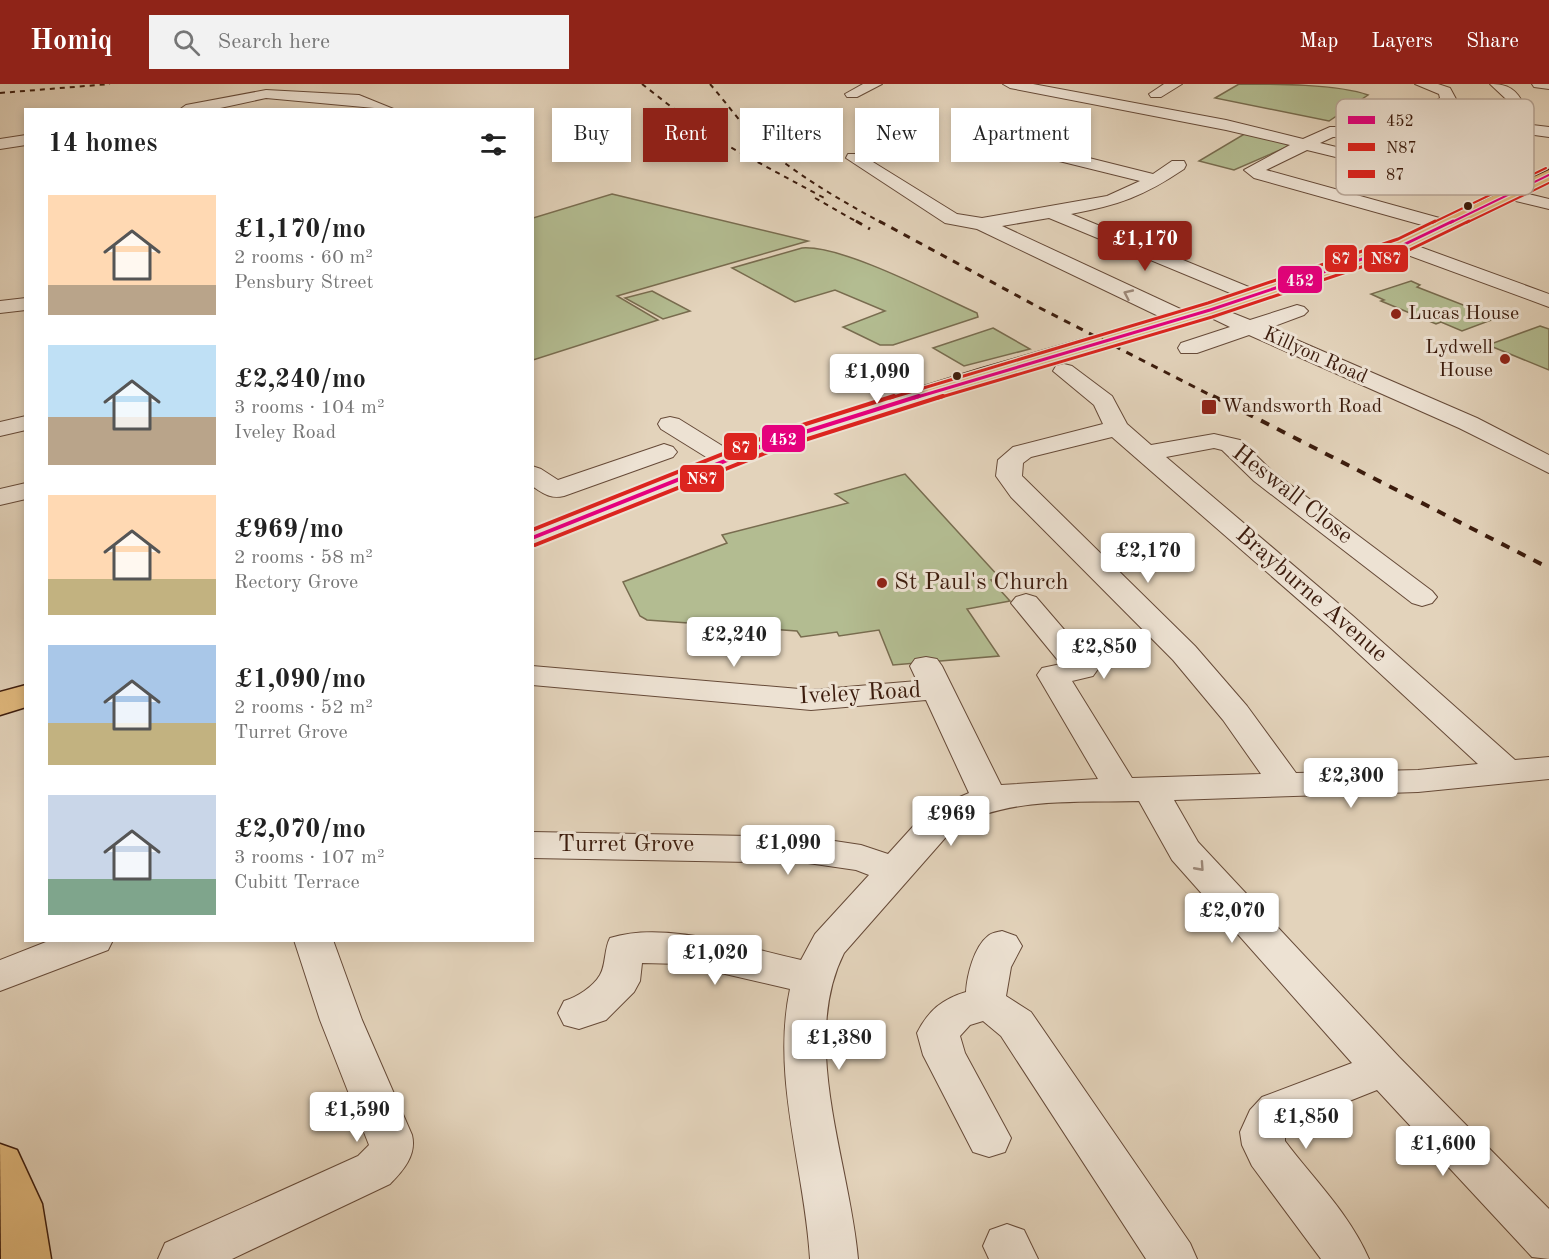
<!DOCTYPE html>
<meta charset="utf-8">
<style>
:root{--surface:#fff;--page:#f2f2f2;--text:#222;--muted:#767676;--accent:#8f2418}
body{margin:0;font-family:"Old Standard TT",serif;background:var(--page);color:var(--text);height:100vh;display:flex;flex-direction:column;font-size:22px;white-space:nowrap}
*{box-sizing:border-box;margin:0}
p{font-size:20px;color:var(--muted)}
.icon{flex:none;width:33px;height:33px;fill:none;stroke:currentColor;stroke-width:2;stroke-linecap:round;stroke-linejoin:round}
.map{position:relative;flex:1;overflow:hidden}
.side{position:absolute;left:24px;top:24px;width:510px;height:834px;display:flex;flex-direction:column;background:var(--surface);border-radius:0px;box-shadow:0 3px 9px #0003}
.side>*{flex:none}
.banner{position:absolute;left:552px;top:24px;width:570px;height:54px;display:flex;gap:12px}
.price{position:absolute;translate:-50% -51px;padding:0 14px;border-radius:6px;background:#fff;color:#222;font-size:20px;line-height:39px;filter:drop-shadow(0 2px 3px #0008)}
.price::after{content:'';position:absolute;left:50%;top:36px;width:18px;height:14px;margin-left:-9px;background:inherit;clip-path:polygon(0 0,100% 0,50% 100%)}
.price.active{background:var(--accent);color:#fff}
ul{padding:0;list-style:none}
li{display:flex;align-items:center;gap:18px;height:150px;padding:0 24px}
li span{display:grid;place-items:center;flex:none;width:168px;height:120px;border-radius:0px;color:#555}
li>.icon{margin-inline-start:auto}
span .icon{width:72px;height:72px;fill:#fffc;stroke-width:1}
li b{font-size:26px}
h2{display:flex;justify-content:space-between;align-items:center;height:72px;padding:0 24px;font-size:26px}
.chip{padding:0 21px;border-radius:0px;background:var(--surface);box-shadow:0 3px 9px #0003;font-size:21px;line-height:54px}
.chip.active{background:var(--accent);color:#fff}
header{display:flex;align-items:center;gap:36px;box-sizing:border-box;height:84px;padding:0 30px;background:var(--accent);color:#fff}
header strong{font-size:28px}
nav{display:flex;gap:33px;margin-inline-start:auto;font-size:21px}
.search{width:420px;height:54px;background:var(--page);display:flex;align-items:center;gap:15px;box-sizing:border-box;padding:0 21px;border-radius:0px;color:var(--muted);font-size:22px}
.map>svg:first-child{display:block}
.green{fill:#b3bc91;stroke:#786c4f;stroke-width:1.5}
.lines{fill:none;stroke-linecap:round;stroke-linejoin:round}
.minor-casing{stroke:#664a38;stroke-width:2}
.major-casing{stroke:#3c1c0d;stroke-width:3}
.minor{fill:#ede2d3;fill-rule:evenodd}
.major{fill:#e2ba7e;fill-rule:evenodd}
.rail-far2{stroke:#3c1c0d;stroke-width:2;stroke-dasharray:5 5;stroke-linecap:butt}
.rail-far1{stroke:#3c1c0d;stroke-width:3;stroke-dasharray:7 7;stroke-linecap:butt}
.rail{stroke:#3c1c0d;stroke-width:4;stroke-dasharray:9 9;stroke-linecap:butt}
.bus-1-far2-casing{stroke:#ede2d3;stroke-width:4.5}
.bus-1-far1-casing{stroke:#ede2d3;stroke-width:6}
.bus-1-casing{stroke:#ede2d3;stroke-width:8}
.bus-2-far2-casing{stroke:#ede2d3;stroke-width:4.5}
.bus-2-far1-casing{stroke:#ede2d3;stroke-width:6}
.bus-2-casing{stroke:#ede2d3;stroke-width:8}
.bus-3-far2-casing{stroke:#ede2d3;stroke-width:4.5}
.bus-3-far1-casing{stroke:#ede2d3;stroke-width:6}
.bus-3-casing{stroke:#ede2d3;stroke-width:8}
.bus-1-far2{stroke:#e5007d;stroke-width:2}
.bus-1-far1{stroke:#e5007d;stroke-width:3}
.bus-1{stroke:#e5007d;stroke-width:4}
.bus-2-far2{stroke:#dc241f;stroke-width:2}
.bus-2-far1{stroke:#dc241f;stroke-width:3}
.bus-2{stroke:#dc241f;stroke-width:4}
.bus-3-far2{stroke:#dc241f;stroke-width:2}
.bus-3-far1{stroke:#dc241f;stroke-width:3}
.bus-3{stroke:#dc241f;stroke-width:4}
.oneway{stroke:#9d897a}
.bus-dot{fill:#3c1c0d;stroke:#ede2d3;stroke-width:2}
.poi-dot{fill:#8f2418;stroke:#ede2d3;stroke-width:2}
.labels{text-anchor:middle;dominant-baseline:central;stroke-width:6;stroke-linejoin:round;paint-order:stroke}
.far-poi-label{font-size:20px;fill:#3c1c0d;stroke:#ede2d3;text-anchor:start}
.far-street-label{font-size:20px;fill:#3c1c0d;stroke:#ede2d3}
.street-label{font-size:24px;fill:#3c1c0d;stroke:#ede2d3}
.poi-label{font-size:24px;fill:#3c1c0d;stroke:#ede2d3;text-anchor:start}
.key{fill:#ede2d3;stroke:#b8a798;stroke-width:1.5}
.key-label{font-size:16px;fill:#3c1c0d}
.line-badge{stroke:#ede2d3;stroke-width:2}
.badge-label{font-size:16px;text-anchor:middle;font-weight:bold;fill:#fff}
</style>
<header>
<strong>Homiq</strong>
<div class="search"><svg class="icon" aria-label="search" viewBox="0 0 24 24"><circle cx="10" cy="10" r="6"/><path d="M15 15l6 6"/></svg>Search here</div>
<nav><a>Map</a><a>Layers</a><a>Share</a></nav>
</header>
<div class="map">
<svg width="1549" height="1175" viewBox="0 0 1549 1175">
<rect width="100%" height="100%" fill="#e3d3bb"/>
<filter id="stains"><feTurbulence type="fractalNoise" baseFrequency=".00333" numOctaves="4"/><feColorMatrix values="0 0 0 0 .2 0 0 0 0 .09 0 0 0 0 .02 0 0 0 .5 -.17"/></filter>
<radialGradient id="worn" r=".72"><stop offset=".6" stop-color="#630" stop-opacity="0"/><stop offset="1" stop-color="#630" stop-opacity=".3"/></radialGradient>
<g class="green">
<path d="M1239 0C1274 0 1338 0 1368 11L1329 37 1215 14Z"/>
<path d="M1246 49 1294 60 1234 86 1199 77Z"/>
<path d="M612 110 808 157 617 212 658 236 533 276V134Z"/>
<path d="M802 164C843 161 937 211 977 229L978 233 893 261H880L843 243 885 227 835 206 795 218 732 184Z"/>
<path d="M1411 197 1420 201 1417 203 1481 228 1486 226 1502 232 1462 247 1441 238 1436 240 1381 217 1384 216 1371 210Z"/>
<path d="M652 207 690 227 663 235 625 214Z"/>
<path d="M1540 242 1549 245V286L1488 261Z"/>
<path d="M993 244 1030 265 964 282 933 264Z"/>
<path d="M905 390 1000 494 991 496 1010 517 967 525 999 572 893 581 879 546 839 552 837 548 801 553 797 547 647 536 640 532 623 498 727 459 722 451 848 419 835 410Z"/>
</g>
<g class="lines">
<defs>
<g id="minor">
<path d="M863 0H882L857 13H847L845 10Z"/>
<path d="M1003 0H1033L1226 36 1303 55 1330 43H1396L1440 14 1439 10 1415 0H1438L1450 4 1456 15 1406 51 1333 53 1320 59 1549 115V125L1307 66 1266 86 1454 138 1456 142 1447 148 1254 94 1244 86 1290 61 1226 46 1010 4Z"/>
<path d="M1164 0H1182L1161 13H1151L1149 10Z"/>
<path d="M1490 0C1508 0 1517 5 1525 23L1516 32H1506L1503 29 1509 22 1506 15Z"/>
<path d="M1532 0H1549V5L1534 3Z"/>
<path d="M266 6 359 11 396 26 266 14 211 26H179L186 21Z"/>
<path d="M1523 40 1549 43V53L1527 50 1513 62 1497 65 1493 70H1481L1479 66 1486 58 1502 55Z"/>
<path d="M26 51V61L0 65V55Z"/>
<path d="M1061 67 1153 90 1172 77H1184L1186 81 1184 85C1144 112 1119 121 1071 130L1261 208 1264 212 1261 216H1247L1049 134 1002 142 1189 229 1192 234 1189 239H1173L977 145 945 139 846 74 848 70H860L957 130 982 134 1107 112 1140 97 1055 76 1053 72Z"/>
<path d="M1401 156 1549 210V223L1394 166 1391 162Z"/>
<path d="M26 214V226L0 229V217Z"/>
<path d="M1210 220 1250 236 1297 221 1304 223 1308 227 1304 231 1269 244 1477 334 1549 371V389L1459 344 1249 251 1197 269H1181L1178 264 1181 259 1230 243 1203 230 1199 226 1203 222Z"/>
<path d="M1064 280 1072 282 1112 312 1127 340 1151 361 1214 350 1240 356 1272 387 1432 507 1437 513 1432 519 1422 522 1412 519 1254 397 1222 366 1214 364 1166 373 1353 532 1515 676 1549 673V695L1418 708 1174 716 1198 758 1399 973 1549 1125V1175L1532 1173 1377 1006 1294 1039 1285 1046V1057C1315 1097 1349 1129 1369 1175H1321L1252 1082 1242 1061 1240 1048 1250 1026 1262 1013 1352 979 1172 776 1139 717C1077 719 1007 712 953 745L844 869C799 959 850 1079 858 1175H810C805 1086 771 994 790 905L682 880 642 879 640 897 634 908 606 936 579 945 564 941 558 929 564 917C577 913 593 903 600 891 606 881 604 865 610 854 666 836 745 864 801 876L815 850 869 791 856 786 808 779 532 774V748L808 753 861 761 888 770 927 727 969 709 926 616 811 626 532 601V582L811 606 917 597 910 582 915 575 926 573 937 575 942 582 1001 701 1098 695 1037 591 1042 584 1061 580 1011 519 1016 513 1026 510 1036 513 1098 585 1093 592 1072 597 1132 694 1261 690 1223 636 1173 576 1011 413 996 392 998 376 1013 363 1103 340 1094 321 1053 287 1056 282ZM1112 353 1331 544 1478 680 1418 686 1296 689 1247 622 1195 562 1022 392 1023 379 1031 373Z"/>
<path d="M866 283 916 310 920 315 916 320C896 325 875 305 858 295L855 290 858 285Z"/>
<path d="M26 332V346L0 352V338Z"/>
<path d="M670 333 679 335 737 371 741 376 737 381 728 384 719 381 661 345 658 340 661 335Z"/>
<path d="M664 360 673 363 677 368 673 373 564 412C550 415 544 410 532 402V382L541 385 558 396Z"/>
<path d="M26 399V415L0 421V405Z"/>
<path d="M1002 847 1016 852 1022 862 1011 883 1006 912 1031 928 1190 1159 1197 1175H1146L1001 952 983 937 970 941 960 952 965 969 1011 1054 1005 1068 989 1073 973 1068 923 971 917 949C928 927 942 915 966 908 967 891 974 863 988 852 991 849 998 848 1002 847Z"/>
<path d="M51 856H113L108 866 0 907V876Z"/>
<path d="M294 856H333L362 936 412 1051C417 1071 403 1087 390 1100L232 1175H158L165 1159 358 1072 369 1061 320 936Z"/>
<path d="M1007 1140 1024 1146 1038 1175H989L983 1162 990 1146Z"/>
</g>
<g id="major">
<path d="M1549 86V98L1408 166 1218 231 998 295 779 365 532 463V444L761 353 980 285 1202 221 1394 158Z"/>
<path d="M26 601V623L0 631V608Z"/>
<path d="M0 1060 17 1066 42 1120 51 1175H1Z"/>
</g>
</defs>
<use href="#minor" class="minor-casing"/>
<use href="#major" class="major-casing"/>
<use href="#minor" class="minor"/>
<use href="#major" class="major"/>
<g class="rail-far2">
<path d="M642 0 706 50 826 115"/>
<path d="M710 0C730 23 748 50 772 69 805 96 844 118 882 139"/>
<path d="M0 9 110 0"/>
<path d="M815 114 859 139"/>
</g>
<g class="rail-far1">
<path d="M856 137 870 145"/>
<path d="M879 137 1040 224 1216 314"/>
</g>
<path class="rail" d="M1213 312 1549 484"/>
<defs>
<path id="bus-1-far2" d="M1450 139 1549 91"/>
<path id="bus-1-far1" d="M914 314 1210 226 1401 162 1453 137"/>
<path id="bus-1" d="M532 454 770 359 919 312"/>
<path id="bus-2-far2" d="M1466 139 1549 99"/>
<path id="bus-2-far1" d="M938 314 1212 233 1403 169 1469 137"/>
<path id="bus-2" d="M535 461 773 366 943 312"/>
<path id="bus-3-far2" d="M1432 139 1546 84"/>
<path id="bus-3-far1" d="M890 314 1208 219 1398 155 1435 137"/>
<path id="bus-3" d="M532 446 768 352 894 312"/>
</defs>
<use href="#bus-1-far2" class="bus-1-far2-casing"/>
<use href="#bus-1-far1" class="bus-1-far1-casing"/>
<use href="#bus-1" class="bus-1-casing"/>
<use href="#bus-2-far2" class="bus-2-far2-casing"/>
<use href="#bus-2-far1" class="bus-2-far1-casing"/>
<use href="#bus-2" class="bus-2-casing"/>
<use href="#bus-3-far2" class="bus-3-far2-casing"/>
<use href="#bus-3-far1" class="bus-3-far1-casing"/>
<use href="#bus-3" class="bus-3-casing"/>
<use href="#bus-1-far2" class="bus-1-far2"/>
<use href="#bus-1-far1" class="bus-1-far1"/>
<use href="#bus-1" class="bus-1"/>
<use href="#bus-2-far2" class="bus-2-far2"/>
<use href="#bus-2-far1" class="bus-2-far1"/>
<use href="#bus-2" class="bus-2"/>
<use href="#bus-3-far2" class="bus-3-far2"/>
<use href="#bus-3-far1" class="bus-3-far1"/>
<use href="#bus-3" class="bus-3"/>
</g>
<defs><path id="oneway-chevron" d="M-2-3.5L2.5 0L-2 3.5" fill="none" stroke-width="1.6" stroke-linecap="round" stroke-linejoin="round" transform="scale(1.5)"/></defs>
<g class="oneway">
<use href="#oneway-chevron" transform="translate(1128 210) rotate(-155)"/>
<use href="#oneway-chevron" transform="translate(1200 783) rotate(48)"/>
</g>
<g class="bus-dot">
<circle cx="1468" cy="122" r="5"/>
<circle cx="957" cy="292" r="5"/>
</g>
<g class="poi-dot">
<circle cx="1396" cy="230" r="6"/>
<circle cx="1505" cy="275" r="6"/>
<rect x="1201" y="315" width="16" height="16" rx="3"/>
<circle cx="882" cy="499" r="6"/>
</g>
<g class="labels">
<g class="far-poi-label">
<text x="1408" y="230">Lucas House</text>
<text x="1493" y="264" text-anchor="end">Lydwell<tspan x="1493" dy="23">House</tspan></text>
<text x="1222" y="323">Wandsworth Road</text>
</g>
<g class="far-street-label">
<text transform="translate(1315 272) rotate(24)">Killyon Road</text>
</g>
<g class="street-label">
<text transform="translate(1292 411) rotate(38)">Heswall Close</text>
<text transform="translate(1311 511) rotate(41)">Brayburne Avenue</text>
<text transform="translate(860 610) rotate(-3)">Iveley Road</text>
<text x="626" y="761">Turret Grove</text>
</g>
<g class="poi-label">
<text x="894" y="499">St Paul's Church</text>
</g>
</g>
<rect x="1336" y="15" width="198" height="96" rx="9" class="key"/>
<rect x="1348" y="32" width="27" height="8" fill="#e5007d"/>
<rect x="1348" y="59" width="27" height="8" fill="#dc241f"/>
<rect x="1348" y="86" width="27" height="8" fill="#dc241f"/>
<g class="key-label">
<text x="1386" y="42">452</text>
<text x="1386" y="69">N87</text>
<text x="1386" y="96">87</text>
</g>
<g class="line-badge">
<rect x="1324" y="160" width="34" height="29" rx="6" fill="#dc241f"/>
<rect x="1363" y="160" width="46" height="29" rx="6" fill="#dc241f"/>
<rect x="1277" y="181" width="46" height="29" rx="6" fill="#e5007d"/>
<rect x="761" y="340" width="45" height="29" rx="6" fill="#e5007d"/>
<rect x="723" y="348" width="35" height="29" rx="6" fill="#dc241f"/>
<rect x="679" y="380" width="46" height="29" rx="6" fill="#dc241f"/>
</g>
<g class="badge-label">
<text x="1341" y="180">87</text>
<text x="1386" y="180">N87</text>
<text x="1300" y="202">452</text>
<text x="783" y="361">452</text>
<text x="741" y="369">87</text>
<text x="702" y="400">N87</text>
</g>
<rect width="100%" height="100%" filter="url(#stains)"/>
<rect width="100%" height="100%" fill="url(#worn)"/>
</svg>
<b class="price active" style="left:1145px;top:188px">£1,170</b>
<b class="price" style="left:877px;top:321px">£1,090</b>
<b class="price" style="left:1148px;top:500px">£2,170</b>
<b class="price" style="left:734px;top:584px">£2,240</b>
<b class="price" style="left:1104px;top:596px">£2,850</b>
<b class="price" style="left:1351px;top:725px">£2,300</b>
<b class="price" style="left:951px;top:763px">£969</b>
<b class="price" style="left:788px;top:792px">£1,090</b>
<b class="price" style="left:1232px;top:860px">£2,070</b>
<b class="price" style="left:715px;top:902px">£1,020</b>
<b class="price" style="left:839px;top:987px">£1,380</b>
<b class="price" style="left:357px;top:1059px">£1,590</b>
<b class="price" style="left:1306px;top:1066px">£1,850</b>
<b class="price" style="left:1443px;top:1093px">£1,600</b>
<div class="banner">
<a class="chip">Buy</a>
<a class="chip active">Rent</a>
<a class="chip">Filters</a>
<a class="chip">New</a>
<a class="chip">Apartment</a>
</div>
<section class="side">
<h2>14 homes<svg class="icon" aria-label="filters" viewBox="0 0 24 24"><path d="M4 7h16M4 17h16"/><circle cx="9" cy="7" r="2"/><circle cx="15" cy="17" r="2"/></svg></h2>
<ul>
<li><span style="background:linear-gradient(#ffd9b3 75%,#b9a48a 0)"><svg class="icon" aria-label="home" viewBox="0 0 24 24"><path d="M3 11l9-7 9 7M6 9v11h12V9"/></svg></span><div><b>£1,170/mo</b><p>2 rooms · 60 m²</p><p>Pensbury Street</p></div></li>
<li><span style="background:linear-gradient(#bfe0f5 60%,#b9a48a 0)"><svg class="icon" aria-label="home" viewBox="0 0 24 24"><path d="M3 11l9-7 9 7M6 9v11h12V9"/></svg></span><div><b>£2,240/mo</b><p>3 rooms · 104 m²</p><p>Iveley Road</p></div></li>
<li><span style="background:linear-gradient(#ffd9b3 70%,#c2b280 0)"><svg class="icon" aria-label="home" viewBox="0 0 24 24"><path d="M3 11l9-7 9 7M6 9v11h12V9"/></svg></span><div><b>£969/mo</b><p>2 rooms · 58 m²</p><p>Rectory Grove</p></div></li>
<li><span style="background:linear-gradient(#a9c7e8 65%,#c2b280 0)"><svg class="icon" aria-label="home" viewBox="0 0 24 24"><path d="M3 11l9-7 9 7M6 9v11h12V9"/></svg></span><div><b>£1,090/mo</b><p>2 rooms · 52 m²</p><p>Turret Grove</p></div></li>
<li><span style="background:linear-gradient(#c9d6e8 70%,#7fa58c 0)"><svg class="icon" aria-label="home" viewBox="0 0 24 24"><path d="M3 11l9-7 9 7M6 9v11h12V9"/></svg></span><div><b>£2,070/mo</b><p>3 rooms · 107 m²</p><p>Cubitt Terrace</p></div></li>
</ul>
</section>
</div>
